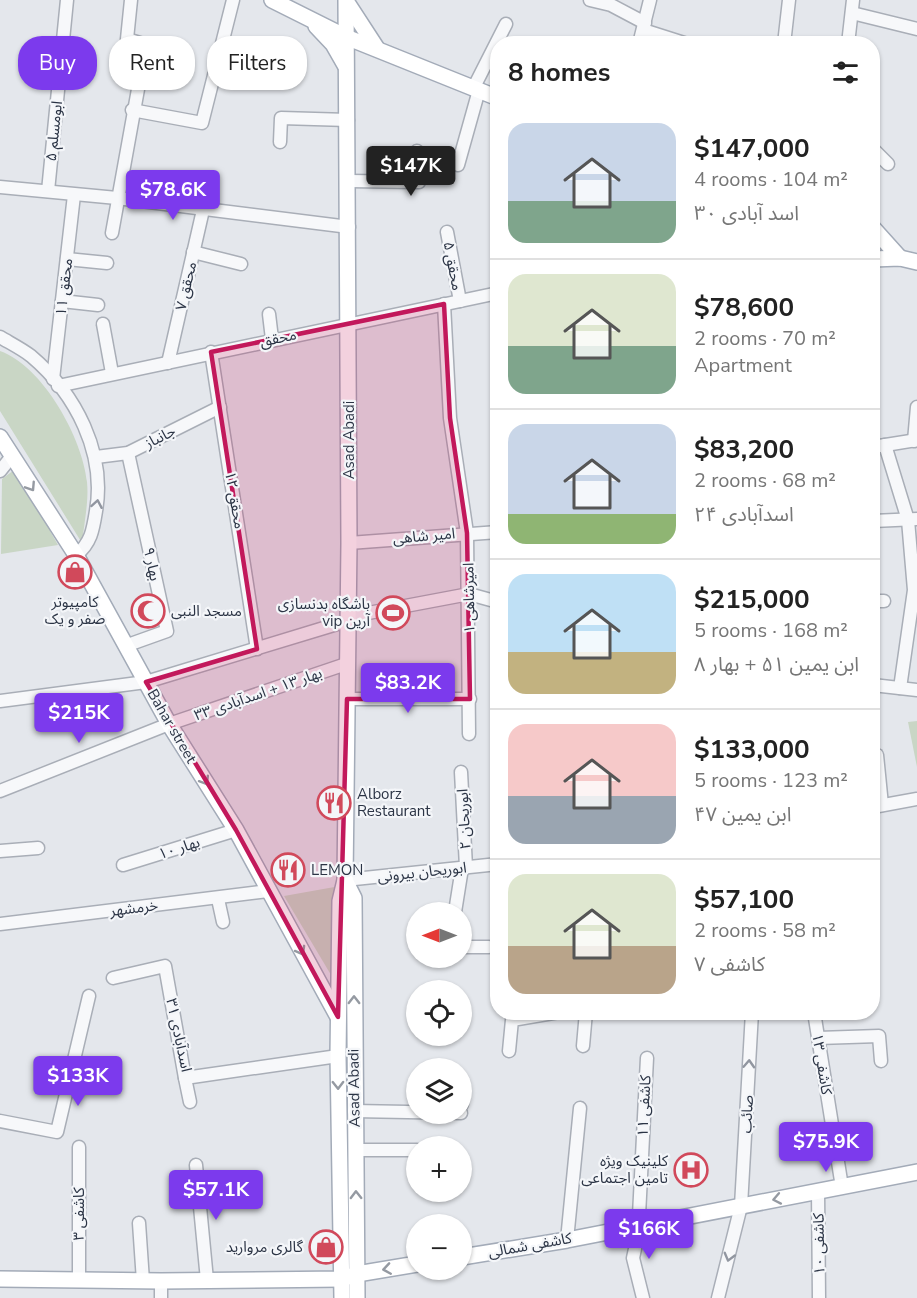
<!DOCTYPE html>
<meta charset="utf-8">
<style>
:root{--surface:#fff;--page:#f6f6f6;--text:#222;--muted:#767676;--line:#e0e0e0;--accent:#7c3aed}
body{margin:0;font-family:"Nunito Sans","Noto Sans Arabic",sans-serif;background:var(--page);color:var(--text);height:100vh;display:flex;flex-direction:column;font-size:22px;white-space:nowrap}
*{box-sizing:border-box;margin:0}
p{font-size:20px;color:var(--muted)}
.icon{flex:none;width:33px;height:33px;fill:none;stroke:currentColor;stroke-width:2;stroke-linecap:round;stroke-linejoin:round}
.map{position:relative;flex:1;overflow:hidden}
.side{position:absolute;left:490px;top:36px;width:390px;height:984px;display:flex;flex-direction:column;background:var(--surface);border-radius:24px;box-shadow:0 2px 4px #0004}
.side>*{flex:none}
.guide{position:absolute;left:18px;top:36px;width:382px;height:54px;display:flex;gap:12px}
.needle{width:39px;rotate:270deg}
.controls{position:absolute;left:406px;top:902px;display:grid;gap:12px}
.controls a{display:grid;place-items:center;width:66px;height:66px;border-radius:50%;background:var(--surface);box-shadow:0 2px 4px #0004;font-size:30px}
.price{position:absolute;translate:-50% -51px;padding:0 14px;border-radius:6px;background:var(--accent);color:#fff;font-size:20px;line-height:39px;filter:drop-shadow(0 2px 3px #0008)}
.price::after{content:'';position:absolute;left:50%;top:36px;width:18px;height:14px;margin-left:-9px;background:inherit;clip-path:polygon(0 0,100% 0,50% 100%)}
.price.selected{background:#222;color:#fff}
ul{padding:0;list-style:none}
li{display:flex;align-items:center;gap:18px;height:150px;padding:0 18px}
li+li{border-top:2px solid var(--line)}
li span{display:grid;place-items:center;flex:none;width:168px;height:120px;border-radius:18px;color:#555}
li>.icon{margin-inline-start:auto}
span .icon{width:72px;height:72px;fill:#fffc;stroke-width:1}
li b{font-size:26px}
h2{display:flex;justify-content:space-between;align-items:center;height:72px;padding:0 18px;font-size:26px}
.pill{padding:0 21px;border-radius:24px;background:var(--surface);box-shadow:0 2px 4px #0004;font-size:21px;line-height:54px}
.pill.selected{background:var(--accent);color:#fff}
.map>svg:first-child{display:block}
.green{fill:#c9d6c5}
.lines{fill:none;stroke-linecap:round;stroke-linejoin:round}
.minor-casing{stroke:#a9aeb7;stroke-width:15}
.major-casing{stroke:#a3abb8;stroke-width:18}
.minor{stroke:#f7f8fa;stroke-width:12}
.major{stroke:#fff;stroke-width:15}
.oneway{stroke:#959aa2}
.oneway2{stroke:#9196a0}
.marked{fill:#c2185b;fill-opacity:0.2;stroke:#c2185b;stroke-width:4.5;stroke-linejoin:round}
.labels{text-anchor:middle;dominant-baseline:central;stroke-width:4.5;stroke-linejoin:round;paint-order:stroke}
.street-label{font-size:15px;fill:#2b3445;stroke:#f4f6f9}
.poi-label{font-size:15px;fill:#2b3445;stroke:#f4f6f9;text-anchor:end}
</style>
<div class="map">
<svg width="917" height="1298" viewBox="0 0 917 1298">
<rect width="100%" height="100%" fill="#e4e7ec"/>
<g class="green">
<path d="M0 351C43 366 83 439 87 482 89 501 84 524 82 543L0 411Z"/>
<path d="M14 470 59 529 50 531 58 545 1 554 2 479Z"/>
<path d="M917 721V767L908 722Z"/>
<path d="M340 886 334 980 284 896Z"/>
</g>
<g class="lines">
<defs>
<g id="minor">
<path d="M590 0 611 5 645 23"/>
<path d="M852 13 917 29"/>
<path d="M643 30 687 44"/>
<path d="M639 44 650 0"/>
<path d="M784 44 789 0"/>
<path d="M848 44 853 0"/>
<path d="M474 87 506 24"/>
<path d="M132 110 202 123 233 0"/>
<path d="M280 142 281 118 348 120"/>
<path d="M873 149 888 164"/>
<path d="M458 165 479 90"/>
<path d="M349 181 419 182 417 151"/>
<path d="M0 187 117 198 349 227"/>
<path d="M48 191 67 0"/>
<path d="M447 232 460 301"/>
<path d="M112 233 146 45 127 39 131 0"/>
<path d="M193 252 241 264"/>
<path d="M67 259 107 263"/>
<path d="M62 301 98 305"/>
<path d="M444 304 450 418 467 533 469 734"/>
<path d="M269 314 272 339"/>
<path d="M103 324 112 373"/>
<path d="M0 337C10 343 22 349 31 356 76 394 106 453 96 511 93 530 91 543 76 555"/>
<path d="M211 352 257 649"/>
<path d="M168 363 203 210"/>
<path d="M53 379 74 195"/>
<path d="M58 386 498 293"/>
<path d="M914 441 917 407"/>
<path d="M885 445 908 520 914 590 900 688"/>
<path d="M873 447 917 440"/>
<path d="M96 457 128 453 220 407"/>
<path d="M0 471 12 456"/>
<path d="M873 521 917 519"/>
<path d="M349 543 498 532"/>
<path d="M873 601H884"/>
<path d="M347 617 469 594 498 602"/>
<path d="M125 646 167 631 128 453"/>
<path d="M873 685 917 690"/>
<path d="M347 699H470"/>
<path d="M0 701 146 682 347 621"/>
<path d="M877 755 882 805"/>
<path d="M461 772 466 867"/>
<path d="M0 791 169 724 346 664"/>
<path d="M873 807 917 799"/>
<path d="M0 851 38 848"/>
<path d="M123 865 236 830"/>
<path d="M345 880 498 864"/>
<path d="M218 899 223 922"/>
<path d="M455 912 462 868"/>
<path d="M0 924 268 891"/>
<path d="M462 947H489"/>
<path d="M113 978 165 966 185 1078 338 1056"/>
<path d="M814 1012 842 1187"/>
<path d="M818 1038 879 1036 881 1061"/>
<path d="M583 1046 586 1012"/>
<path d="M509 1051 512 1020 559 1012"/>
<path d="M185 1078 190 1102"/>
<path d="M462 1104 463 1096"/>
<path d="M354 1111 461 1113"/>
<path d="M0 1121 57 1132 89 996"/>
<path d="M79 1147V1281"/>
<path d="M355 1150H417"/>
<path d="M196 1165 207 1280"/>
<path d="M818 1191 819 1298"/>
<path d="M139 1223 143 1281"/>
<path d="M567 1240 580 1108"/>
<path d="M161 1298V1281"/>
<path d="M643 1298 633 1258 638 1235 647 1058"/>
<path d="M718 1298 741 1206 752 1012"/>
</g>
<g id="major">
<path d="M272 0 346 37 498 98"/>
<path d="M348 4 376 47"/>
<path d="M316 26 333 44 345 65"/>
<path d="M873 228 900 258"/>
<path d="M873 259 900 258 917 262"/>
<path d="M0 437 76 555 169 724 236 830 338 1017"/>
<path d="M345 880 354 898 357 1298"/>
<path d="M462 1257 567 1240 917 1172"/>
<path d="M0 1279 161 1281 342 1279 357 1274 417 1264"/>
<path d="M342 1298 338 1056 340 901 345 880 349 543 346 0"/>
</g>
</defs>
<use href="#minor" class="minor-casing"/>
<use href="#major" class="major-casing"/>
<use href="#minor" class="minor"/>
<use href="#major" class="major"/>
</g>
<defs><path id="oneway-chevron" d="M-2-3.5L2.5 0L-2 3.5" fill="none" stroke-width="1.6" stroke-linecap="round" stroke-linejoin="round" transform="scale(1.5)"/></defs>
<g class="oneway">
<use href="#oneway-chevron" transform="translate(31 487) rotate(57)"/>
<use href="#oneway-chevron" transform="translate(205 781) rotate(58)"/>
<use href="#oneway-chevron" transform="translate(301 951) rotate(61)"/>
<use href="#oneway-chevron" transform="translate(354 1000) rotate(-90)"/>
<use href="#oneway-chevron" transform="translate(338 1085) rotate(89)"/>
<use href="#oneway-chevron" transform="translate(356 1195) rotate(-91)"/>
<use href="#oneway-chevron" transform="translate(777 1199) rotate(169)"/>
<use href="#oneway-chevron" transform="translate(387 1269) rotate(171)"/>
</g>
<g class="oneway2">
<use href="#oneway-chevron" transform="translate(97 504) rotate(-80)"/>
<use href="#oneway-chevron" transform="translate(749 1064) rotate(-87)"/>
<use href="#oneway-chevron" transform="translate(729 1257) rotate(105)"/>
</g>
<path class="marked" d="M444 304 450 418 467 533 470 699H347L338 1017 236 830 146 682 257 649 211 352Z"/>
<defs>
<symbol id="shop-ring" viewBox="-11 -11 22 22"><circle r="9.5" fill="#f4f6f9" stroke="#d1495b" stroke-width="1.5"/><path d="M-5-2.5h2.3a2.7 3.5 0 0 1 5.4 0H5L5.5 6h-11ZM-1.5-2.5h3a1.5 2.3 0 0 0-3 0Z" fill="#d1495b"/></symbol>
<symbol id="mosque-ring" viewBox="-11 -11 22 22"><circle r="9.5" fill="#f4f6f9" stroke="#d1495b" stroke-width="1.5"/><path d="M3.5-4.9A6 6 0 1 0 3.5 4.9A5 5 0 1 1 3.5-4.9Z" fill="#d1495b"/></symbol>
<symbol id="stadium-ring" viewBox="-11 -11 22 22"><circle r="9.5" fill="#f4f6f9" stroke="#d1495b" stroke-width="1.5"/><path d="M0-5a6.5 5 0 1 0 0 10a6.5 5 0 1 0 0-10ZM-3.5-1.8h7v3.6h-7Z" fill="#d1495b"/></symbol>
<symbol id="restaurant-ring" viewBox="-11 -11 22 22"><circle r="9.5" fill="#f4f6f9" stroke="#d1495b" stroke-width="1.5"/><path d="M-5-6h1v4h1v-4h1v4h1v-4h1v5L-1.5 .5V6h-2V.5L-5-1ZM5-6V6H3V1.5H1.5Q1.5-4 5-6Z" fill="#d1495b"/></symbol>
<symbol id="hospital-ring" viewBox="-11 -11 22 22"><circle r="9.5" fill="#f4f6f9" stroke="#d1495b" stroke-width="1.5"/><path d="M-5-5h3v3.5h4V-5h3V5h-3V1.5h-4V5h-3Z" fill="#d1495b"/></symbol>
</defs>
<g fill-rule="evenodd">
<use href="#shop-ring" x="56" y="553" width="38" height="38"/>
<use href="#mosque-ring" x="129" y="592" width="38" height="38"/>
<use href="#stadium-ring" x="374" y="594" width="38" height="38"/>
<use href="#restaurant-ring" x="315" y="784" width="38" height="38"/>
<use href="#restaurant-ring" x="269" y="851" width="38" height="38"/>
<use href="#hospital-ring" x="672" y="1151" width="38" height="38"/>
<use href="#shop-ring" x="307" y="1228" width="38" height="38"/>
</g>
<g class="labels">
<g class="street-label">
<text transform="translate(54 131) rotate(-84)">ابومسلم ۵</text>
<text transform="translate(453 266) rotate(79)">محقق ۵</text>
<text transform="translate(186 286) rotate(-77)">محقق ۷</text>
<text transform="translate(64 287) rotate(-83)">محقق ۱۱</text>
<text transform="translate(278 338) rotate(-12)">محقق</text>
<text transform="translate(160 437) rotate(-27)">جانباز</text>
<text transform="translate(349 440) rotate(-90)">Asad Abadi</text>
<text transform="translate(235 500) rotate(80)">محقق ۱۲</text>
<text transform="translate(424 536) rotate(-5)">امیر شاهی</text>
<text transform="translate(152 564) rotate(78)">بهار ۹</text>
<text transform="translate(469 598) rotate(-91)">امیرشاهی ۱</text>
<text transform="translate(258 694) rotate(-19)">بهار ۱۳ + اسدآبادی ۳۳</text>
<text transform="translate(172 726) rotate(60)">Bahar street</text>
<text transform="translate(464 819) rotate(-93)">ابوریحان ۲</text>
<text transform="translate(179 848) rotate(-18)">بهار ۱۰</text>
<text transform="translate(422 872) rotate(-6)">ابوریحان بیرونی</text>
<text transform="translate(134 908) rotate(-7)">خرمشهر</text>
<text transform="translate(179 1035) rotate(78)">اسدآبادی ۳۱</text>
<text transform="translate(822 1064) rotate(81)">کاشفی ۱۳</text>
<text transform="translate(354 1088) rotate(-91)">Asad Abadi</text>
<text transform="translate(644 1106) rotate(-87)">کاشفی ۱۱</text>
<text transform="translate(747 1114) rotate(-87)">صائب</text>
<text transform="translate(79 1214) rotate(-90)">کاشفی ۳</text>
<text transform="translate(819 1244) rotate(-91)">کاشفی ۱۰</text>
<text transform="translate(530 1245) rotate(-10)">کاشفی شمالی</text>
</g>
<g class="poi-label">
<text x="75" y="602" text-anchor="middle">کامپیوتر<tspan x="75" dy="17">صفر و یک</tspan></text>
<text x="370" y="604">باشگاه بدنسازی<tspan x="370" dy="17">vip آرین</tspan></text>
<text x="171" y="611" text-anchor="start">مسجد النبی</text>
<text x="357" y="794" text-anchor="start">Alborz<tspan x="357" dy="17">Restaurant</tspan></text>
<text x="311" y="870" text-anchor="start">LEMON</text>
<text x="668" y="1161">کلینیک ویژه<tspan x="668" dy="17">تامین اجتماعی</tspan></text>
<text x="303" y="1247">گالری مروارید</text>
</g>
</g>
</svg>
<div class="controls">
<a><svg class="needle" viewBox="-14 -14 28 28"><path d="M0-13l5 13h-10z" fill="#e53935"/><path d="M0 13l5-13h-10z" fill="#767676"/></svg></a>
<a><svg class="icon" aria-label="locate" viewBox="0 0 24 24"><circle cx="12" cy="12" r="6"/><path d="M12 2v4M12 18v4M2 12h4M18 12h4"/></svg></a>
<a><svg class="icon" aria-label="layers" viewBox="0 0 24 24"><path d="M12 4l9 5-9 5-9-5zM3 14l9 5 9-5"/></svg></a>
<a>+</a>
<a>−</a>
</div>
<b class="price selected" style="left:411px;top:197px">$147K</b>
<b class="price" style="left:173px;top:221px">$78.6K</b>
<b class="price" style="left:408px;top:714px">$83.2K</b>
<b class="price" style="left:79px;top:744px">$215K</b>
<b class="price" style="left:78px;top:1107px">$133K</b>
<b class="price" style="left:826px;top:1173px">$75.9K</b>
<b class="price" style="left:216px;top:1221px">$57.1K</b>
<b class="price" style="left:649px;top:1260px">$166K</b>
<div class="guide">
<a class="pill selected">Buy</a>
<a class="pill">Rent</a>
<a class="pill">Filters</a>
</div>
<section class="side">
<h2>8 homes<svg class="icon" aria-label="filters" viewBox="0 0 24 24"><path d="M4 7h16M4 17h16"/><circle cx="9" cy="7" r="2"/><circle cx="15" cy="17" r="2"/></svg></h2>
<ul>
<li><span style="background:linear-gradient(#c9d6e8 65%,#7fa58c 0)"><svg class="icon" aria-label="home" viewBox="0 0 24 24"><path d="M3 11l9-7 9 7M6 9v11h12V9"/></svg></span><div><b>$147,000</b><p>4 rooms · 104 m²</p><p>اسد آبادی ۳۰</p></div></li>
<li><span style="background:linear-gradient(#dfe7d0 60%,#7fa58c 0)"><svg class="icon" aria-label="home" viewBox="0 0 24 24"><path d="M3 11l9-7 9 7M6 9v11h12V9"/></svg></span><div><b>$78,600</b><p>2 rooms · 70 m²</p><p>Apartment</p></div></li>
<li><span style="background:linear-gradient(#c9d6e8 75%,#8fb573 0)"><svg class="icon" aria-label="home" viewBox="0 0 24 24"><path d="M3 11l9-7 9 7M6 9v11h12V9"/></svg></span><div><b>$83,200</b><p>2 rooms · 68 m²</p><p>اسدآبادی ۲۴</p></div></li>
<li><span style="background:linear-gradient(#bfe0f5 65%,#c2b280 0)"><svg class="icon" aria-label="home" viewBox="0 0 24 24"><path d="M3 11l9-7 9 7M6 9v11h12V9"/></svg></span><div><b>$215,000</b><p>5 rooms · 168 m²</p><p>ابن یمین ۵۱ + بهار ۸</p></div></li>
<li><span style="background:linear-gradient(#f6c9c9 60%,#9aa5b1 0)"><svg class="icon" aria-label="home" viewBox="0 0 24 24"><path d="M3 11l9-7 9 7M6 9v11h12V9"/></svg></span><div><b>$133,000</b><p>5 rooms · 123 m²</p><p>ابن یمین ۴۷</p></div></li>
<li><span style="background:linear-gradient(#dfe7d0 60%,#b9a48a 0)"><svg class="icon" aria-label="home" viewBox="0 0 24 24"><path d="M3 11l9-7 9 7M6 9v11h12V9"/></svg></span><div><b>$57,100</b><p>2 rooms · 58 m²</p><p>کاشفی ۷</p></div></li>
</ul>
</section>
</div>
